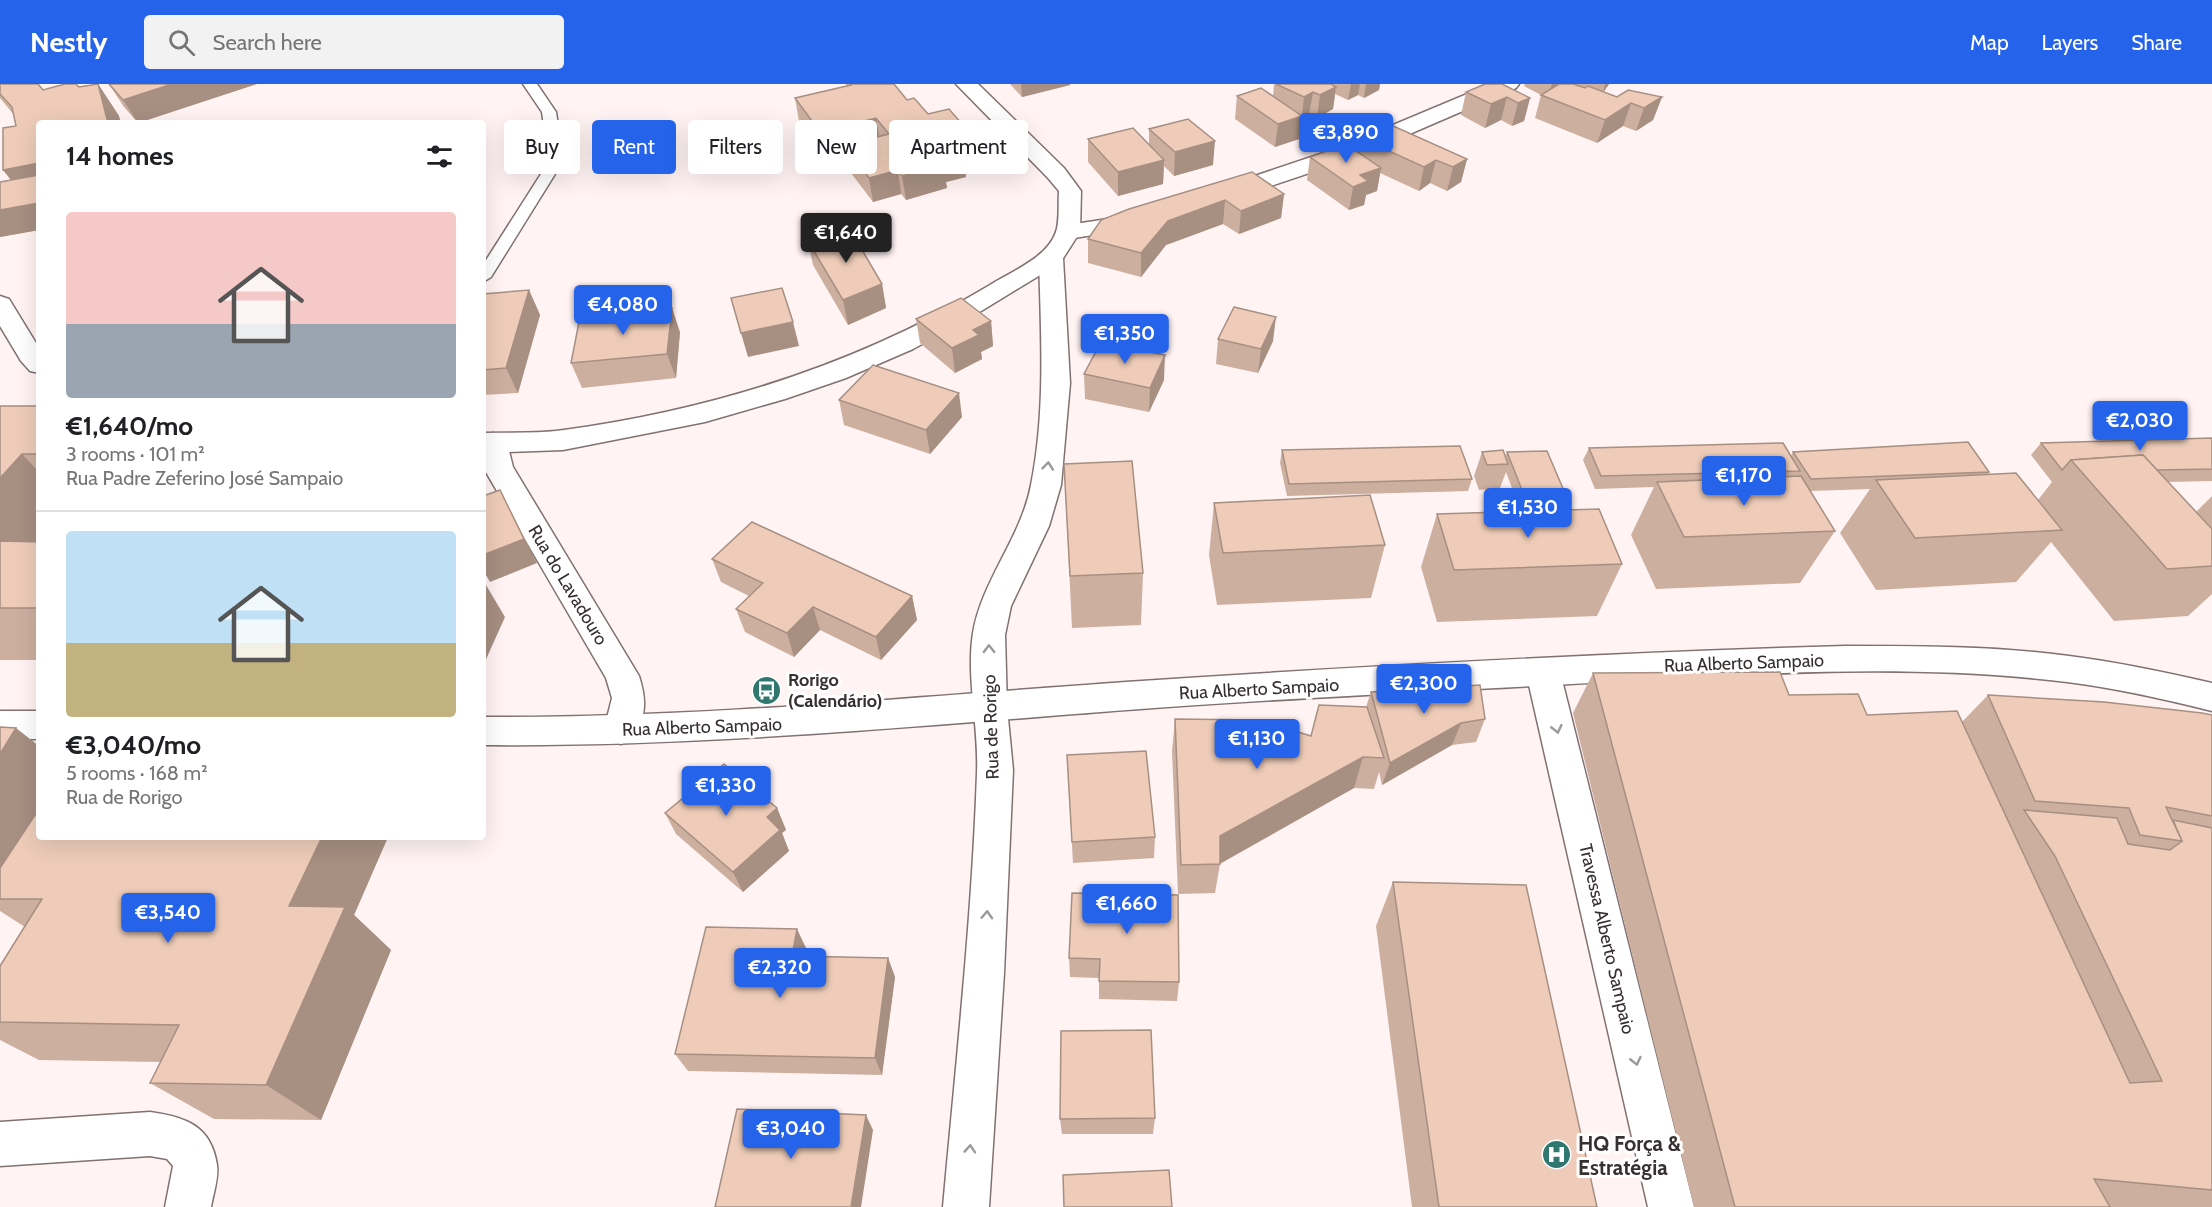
<!DOCTYPE html>
<meta charset="utf-8">
<style>
:root{--surface:#fff;--page:#f2f2f2;--text:#202124;--muted:#757577;--line:#e0e0e0;--accent:#2563eb}
body{margin:0;font-family:Cabin,sans-serif;background:var(--page);color:var(--text);height:100vh;display:flex;flex-direction:column;font-size:22px;white-space:nowrap}
*{box-sizing:border-box;margin:0}
p{font-size:20px;color:var(--muted)}
.icon{flex:none;width:33px;height:33px;fill:none;stroke:currentColor;stroke-width:2;stroke-linecap:round;stroke-linejoin:round}
.map{position:relative;flex:1;overflow:hidden}
.panel{position:absolute;left:36px;top:36px;width:450px;height:720px;display:flex;flex-direction:column;background:var(--surface);border-radius:6px;box-shadow:0 6px 24px #0002}
.panel>*{flex:none}
.guide{position:absolute;left:504px;top:36px;width:570px;height:54px;display:flex;gap:12px}
.price{position:absolute;translate:-50% -51px;padding:0 14px;border-radius:6px;background:var(--accent);color:#fff;font-size:20px;line-height:39px;filter:drop-shadow(0 2px 3px #0008)}
.price::after{content:'';position:absolute;left:50%;top:36px;width:18px;height:14px;margin-left:-9px;background:inherit;clip-path:polygon(0 0,100% 0,50% 100%)}
.price.selected{background:#222;color:#fff}
ul{padding:0;list-style:none}
li{display:grid;align-content:center;gap:12px;height:318px;padding:0 30px}
li+li{border-top:2px solid var(--line)}
li span{display:grid;place-items:center;height:186px;border-radius:6px;color:#555}
li>.icon{margin-inline-start:auto}
span .icon{width:108px;height:108px;fill:#fffc;stroke-width:1}
li b{font-size:26px}
h2{display:flex;justify-content:space-between;align-items:center;height:72px;padding:0 30px;font-size:26px}
.tag{padding:0 21px;border-radius:6px;background:var(--surface);box-shadow:0 6px 24px #0002;font-size:21px;line-height:54px}
.tag.selected{background:var(--accent);color:#fff}
header{display:flex;align-items:center;gap:36px;box-sizing:border-box;height:84px;padding:0 30px;background:var(--accent);color:#fff}
header strong{font-size:28px}
nav{display:flex;gap:33px;margin-inline-start:auto;font-size:21px}
.search{width:420px;height:54px;background:var(--page);display:flex;align-items:center;gap:15px;box-sizing:border-box;padding:0 21px;border-radius:6px;color:var(--muted);font-size:22px}
.map>svg:first-child{display:block}
.lines{fill:none;stroke-linecap:round;stroke-linejoin:round}
.service-casing{stroke:#817171;stroke-width:3}
.minor-casing{stroke:#817171;stroke-width:3}
.tertiary-casing{stroke:#817171;stroke-width:3}
.secondary-casing{stroke:#817171;stroke-width:3}
.service{fill:#fff;fill-rule:evenodd}
.minor{fill:#fff;fill-rule:evenodd}
.tertiary{fill:#fff;fill-rule:evenodd}
.secondary{fill:#fff;fill-rule:evenodd}
.wall{fill:#cdaf9f}
.shaded-wall{fill:#a78f82}
.building{fill:#eeccb9;stroke:#a78f82;stroke-width:1.5}
.oneway{stroke:#9b9898}
.labels{text-anchor:middle;dominant-baseline:central;stroke-width:6;stroke-linejoin:round;paint-order:stroke}
.street-label{font-size:18px;fill:#373030;stroke:#fff}
.poi-label{font-size:18px;font-weight:bold;fill:#373030;stroke:#fff;text-anchor:start}
.near-poi-label{font-size:21px;font-weight:bold;fill:#373030;stroke:#fff;text-anchor:start}
</style>
<header>
<strong>Nestly</strong>
<div class="search"><svg class="icon" aria-label="search" viewBox="0 0 24 24"><circle cx="10" cy="10" r="6"/><path d="M15 15l6 6"/></svg>Search here</div>
<nav><a>Map</a><a>Layers</a><a>Share</a></nav>
</header>
<div class="map">
<svg width="2212" height="1123" viewBox="0 0 2212 1123">
<rect width="100%" height="100%" fill="#fff3f4"/>
<g class="lines">
<defs>
<path id="service" d="M523 0H537L556 28 561 63 555 90 491 193 483 198V181L541 90 547 63 542 28Z"/>
<g id="minor">
<path d="M1491 0H1519L1516 4 1354 74 1232 115 1224 117 1216 115 1213 110 1216 105 1338 64Z"/>
<path d="M1141 130 1149 132 1153 137 1149 142 1068 155 1060 153 1056 148 1060 143 1068 141Z"/>
<path d="M1051 167 1060 169 1063 174 1070 299 1061 401 1049 442 1011 522 1005 551 1007 624 1013 686 1004 889 989 1123H943C956 979 972 834 977 689 979 644 966 593 973 549 982 496 1021 454 1031 401 1046 327 1041 249 1039 174L1042 169Z"/>
<path d="M0 212 9 215 39 264V289L30 287 21 277 0 242Z"/>
<path d="M493 349 503 352 507 359 513 383 639 592C647 617 646 632 633 656L621 660 609 656 604 646 612 614 606 594 483 383V352Z"/>
<path d="M1543 575 1555 579 1560 588 1694 1123H1648L1526 588 1531 579Z"/>
<path d="M150 1028C185 1033 211 1041 217 1081 219 1093 213 1111 211 1123H165L173 1082 167 1075 150 1072 0 1082V1038Z"/>
</g>
<path id="tertiary" d="M956 0H978L1064 84 1081 107 1080 148 1060 179 973 232 913 265 846 294 785 315 705 338 563 366 483 369V349C510 348 538 350 564 346 717 325 858 280 990 201 1012 187 1047 174 1056 148 1060 137 1058 120 1059 107L1048 94Z"/>
<g id="secondary">
<path d="M1845 562C1920 562 1995 562 2069 572 2117 578 2164 588 2212 599V627C2164 615 2116 604 2067 598 1897 577 1723 592 1553 601 1402 609 1251 616 1101 628 895 644 690 663 483 661V633C698 634 912 613 1126 598 1366 582 1606 569 1845 562Z"/>
<rect x="0" y="627" width="39" height="28"/>
</g>
</defs>
<use href="#service" class="service-casing"/>
<use href="#minor" class="minor-casing"/>
<use href="#tertiary" class="tertiary-casing"/>
<use href="#secondary" class="secondary-casing"/>
<use href="#service" class="service"/>
<use href="#minor" class="minor"/>
<use href="#tertiary" class="tertiary"/>
<use href="#secondary" class="secondary"/>
</g>
<g class="wall">
<path d="M0 0 43 6 79 3 98 0 119 32 39 39V146L0 153 11 96 16 42 14 31 0 14Z"/>
<path d="M109 0H257L138 39 124 23Z"/>
<path d="M846 0H894L907 16 928 30 969 48 971 71 964 73 966 93 946 98 947 104 906 116 901 110 873 118 848 85 845 67 825 72 799 37 795 14 846 2Z"/>
<path d="M1010 0H1070V1L1022 13Z"/>
<path d="M1274 0H1380L1379 6 1364 14 1358 11 1348 16 1335 10 1333 25 1317 34 1309 31 1301 36 1299 55 1275 63 1235 35 1237 12H1273Z"/>
<path d="M1525 0H1609L1603 8 1617 13H1662L1653 36 1636 47 1623 42 1597 59 1535 34 1541 11 1524 2Z"/>
<path d="M1466 8 1530 14 1524 37 1512 42 1501 36 1485 44 1461 31Z"/>
<path d="M1149 45 1213 81 1174 92 1164 82 1163 100 1118 112 1088 78V55L1149 61Z"/>
<path d="M1356 52 1467 75 1461 98 1447 107 1430 99 1419 107 1380 89 1377 107 1366 111 1364 121 1349 126 1307 96 1310 73 1354 65Z"/>
<path d="M1284 110 1281 134 1239 150 1223 140 1166 161 1141 193 1088 179V155L1129 125Z"/>
<path d="M808 157 882 200 886 224 848 241 813 181Z"/>
<path d="M529 206 540 231 518 309 483 311V210Z"/>
<path d="M916 235 991 237 993 262 981 268 982 275 955 289 920 259Z"/>
<path d="M680 248 676 294 582 304 571 279Z"/>
<path d="M1218 255 1273 257 1258 289 1216 280Z"/>
<path d="M1084 290 1164 296 1149 328 1085 315Z"/>
<path d="M839 316 962 333 930 370 844 341Z"/>
<rect x="0" y="322" width="39" height="254"/>
<path d="M2212 354V397L2168 398 2196 428 2212 412V510L2188 532 2114 537 2051 458 2016 498 1876 506 1840 449 1870 405 1810 407 1835 447 1800 499 1656 505 1631 451 1654 403 1595 405 1583 376 1589 364 1791 372 1793 368 1989 388 1988 391 2038 416 2052 398 2031 371 2041 359Z"/>
<path d="M1282 366 1472 395 1468 407 1287 412 1280 379Z"/>
<path d="M1482 368 1505 373 1507 368 1567 414 1562 426 1622 480 1597 532 1437 538 1421 483 1437 430 1521 428 1506 388 1500 404 1479 406 1474 392Z"/>
<path d="M1064 380 1143 489 1141 541 1072 544Z"/>
<path d="M1214 419 1385 461 1371 514 1217 521 1209 471Z"/>
<path d="M712 475 912 512 917 536 881 576 820 546 794 573 745 548 736 525 749 512 721 498Z"/>
<path d="M1593 589 1789 611 1867 631 1962 638 1988 611 2212 631V1123H1694L1573 629Z"/>
<path d="M1371 608 1485 635 1476 658 1452 661 1382 701 1379 688 1374 705 1354 704 1220 780 1215 809 1178 810 1172 667 1175 635 1311 652 1366 623Z"/>
<path d="M0 643 39 753H388L354 831 391 866 321 1036 214 1035 150 999 161 978 39 976 0 956V882L25 843 0 827Z"/>
<path d="M1067 671 1155 753 1154 774 1073 779Z"/>
<path d="M777 724 786 746 782 749 789 767 743 808 676 750 665 729Z"/>
<path d="M1393 798 1597 1123H1412L1376 842Z"/>
<path d="M1072 809 1179 898 1177 917 1099 915V894L1070 893 1069 874Z"/>
<path d="M806 864 805 872 888 874 895 893 882 991 688 987 675 970Z"/>
<path d="M1155 1034 1153 1050H1062L1060 1035Z"/>
</g>
<g class="shaded-wall">
<path d="M98 0 119 32 121 39H108Z"/>
<path d="M172 0H257L138 39 123 16Z"/>
<path d="M1021 0H1070V1L1022 13Z"/>
<path d="M1351 0H1360L1358 11 1348 16Z"/>
<path d="M1366 0H1380L1379 6 1364 14Z"/>
<path d="M1552 0H1575L1574 2 1548 14Z"/>
<path d="M1605 0H1609L1603 9Z"/>
<path d="M1336 3 1333 25 1317 34 1320 11Z"/>
<path d="M1313 8 1309 31 1301 36 1299 55 1275 63 1278 40 1302 32 1304 13Z"/>
<path d="M1507 13 1501 36 1485 44 1491 20Z"/>
<path d="M1662 13 1653 36 1636 47 1644 24Z"/>
<path d="M1530 14 1524 37 1512 42 1518 19Z"/>
<path d="M1631 19 1623 42 1597 59 1605 36Z"/>
<path d="M876 34 880 58 844 61 845 67 825 72 820 48Z"/>
<path d="M969 48 971 71 964 73 966 93 946 98 947 104 906 116 902 92 940 76 949 53Z"/>
<path d="M1215 57 1213 81 1174 92 1175 68Z"/>
<path d="M1467 75 1461 98 1447 107 1453 83Z"/>
<path d="M1164 76 1163 100 1118 112V88Z"/>
<path d="M1436 76 1430 99 1419 107 1424 83Z"/>
<path d="M39 79V118L29 119 3 86Z"/>
<path d="M1381 84 1377 107 1366 111 1364 121 1349 126 1353 103 1360 91Z"/>
<path d="M898 86 901 110 873 118 869 94Z"/>
<path d="M1284 110 1281 134 1239 150 1241 127Z"/>
<path d="M1225 116 1223 140 1166 161 1141 193V169L1168 137Z"/>
<path d="M39 119V146L0 153V126Z"/>
<path d="M882 200 886 224 848 241 843 216Z"/>
<path d="M529 206 540 231 518 309 506 284Z"/>
<path d="M672 224 680 248 676 294 667 270Z"/>
<path d="M1276 233 1273 257 1258 289 1261 265Z"/>
<path d="M991 237 993 262 981 268 982 275 955 289 952 264 973 246Z"/>
<path d="M793 238 799 262 748 273 741 249Z"/>
<path d="M1165 271 1164 296 1149 328 1150 304Z"/>
<path d="M959 309 962 333 930 370 926 346Z"/>
<path d="M22 370 39 388V462L0 509V394Z"/>
<path d="M500 406 537 479 490 498 483 486V471Z"/>
<path d="M483 496 505 533 483 582Z"/>
<path d="M912 512 917 536 881 576 876 553Z"/>
<path d="M813 523 820 546 794 573 787 549Z"/>
<path d="M1461 639 1452 661 1382 701 1390 679Z"/>
<path d="M16 644 39 662V753L0 793V670Z"/>
<path d="M1363 673 1354 704 1219 780 1220 752Z"/>
<path d="M777 724 786 746 782 749 789 767 743 808 733 788 767 733Z"/>
<path d="M322 753H388L354 831 391 866 321 1036 266 1001 289 822Z"/>
<path d="M797 845 806 864 801 891 792 872Z"/>
<path d="M888 874 895 893 882 991 875 974Z"/>
<path d="M866 1031 873 1046 861 1123H851Z"/>
</g>
<g class="building">
<path d="M0 0H38L43 6 65 0H76L79 3 98 0 108 39H39V79L3 86V44L16 42 12 23 0 10Z"/>
<path d="M109 0H172L123 16Z"/>
<path d="M850 0H894L907 16 914 14 928 30 949 25 969 48 949 53 964 70 940 76 944 81 902 92 898 86 869 94 844 61 889 50 876 34 820 48 795 14 851 1Z"/>
<path d="M1276 0H1331L1336 3 1320 11 1313 8 1304 13Z"/>
<path d="M1485 0H1502L1530 14 1518 19 1507 13 1491 20 1466 8Z"/>
<path d="M1559 0H1573L1585 4 1588 2 1617 13 1628 6 1662 13 1644 24 1631 19 1605 36 1541 11Z"/>
<path d="M1261 4 1302 32 1278 40 1237 12Z"/>
<path d="M1188 35 1215 57 1175 68 1149 45Z"/>
<path d="M1382 37 1467 75 1453 83 1436 76 1424 83 1356 52Z"/>
<path d="M1133 44 1164 76 1118 88 1088 55Z"/>
<path d="M1346 60 1381 84 1360 91 1368 97 1353 103 1310 73Z"/>
<path d="M1252 88 1284 110 1241 127 1225 116 1168 137 1141 169 1088 155 1101 136 1129 125Z"/>
<path d="M39 91V119L0 126V98Z"/>
<path d="M851 147 882 200 843 216 808 157Z"/>
<path d="M782 204 793 238 741 249 731 214Z"/>
<path d="M529 206 506 284 483 286V210Z"/>
<path d="M961 214 991 237 973 246 979 251 952 264 916 235Z"/>
<path d="M1234 223 1276 233 1261 265 1218 255Z"/>
<path d="M672 224 667 270 571 279 580 233Z"/>
<path d="M1101 258 1165 271 1150 304 1084 290Z"/>
<path d="M873 281 959 309 926 346 839 316Z"/>
<path d="M0 322H39V370H22L0 394Z"/>
<path d="M2212 354V385L2157 386 2143 371 2071 376 2062 386 2041 359Z"/>
<path d="M1968 358 1989 388 1811 395 1793 368Z"/>
<path d="M1783 359 1800 387 1601 392 1589 364Z"/>
<path d="M1460 362 1472 395 1289 400 1282 366Z"/>
<path d="M1503 366 1508 380 1487 381 1482 368Z"/>
<path d="M1547 367 1567 414 1526 416 1507 368Z"/>
<path d="M2143 371 2212 445V482L2167 485 2071 376Z"/>
<path d="M1132 377 1143 489 1070 492 1064 380Z"/>
<path d="M2016 389 2062 446 1915 454 1876 396Z"/>
<path d="M1801 392 1835 447 1684 453 1657 398Z"/>
<path d="M500 406 524 455 483 471V412Z"/>
<path d="M1370 411 1385 461 1223 469 1214 419Z"/>
<path d="M1599 425 1622 480 1454 486 1437 430Z"/>
<path d="M752 438 912 512 876 553 813 523 787 549 736 525 763 499 712 475Z"/>
<path d="M0 457 39 458V524H0Z"/>
<path d="M1780 588 1789 611 1858 610 1867 631 1957 627 2130 999 2162 997 2055 772 2024 726 2117 734 2128 760 2170 766 2182 757 2173 736 2212 744V1106L2094 1095 2110 1123H1735L1593 589Z"/>
<path d="M1480 601 1485 635 1461 639 1390 679 1371 608Z"/>
<path d="M1988 611 2104 618 2202 629 2212 631V732L2166 723 2182 757 2140 751 2129 724 2035 717Z"/>
<path d="M1319 621 1367 623 1384 674 1363 673 1220 752V780L1181 781 1175 635 1259 636 1311 652Z"/>
<path d="M0 643 16 644 0 670Z"/>
<path d="M1146 667 1155 753 1072 758 1067 671Z"/>
<path d="M724 680 777 724 767 733 780 746 733 788 665 729Z"/>
<path d="M39 725V753H322L289 822 345 823 266 1001 150 999 179 941 0 938V882L42 815H0V784Z"/>
<path d="M1393 798 1526 801 1597 1123H1439Z"/>
<path d="M1072 809 1178 811 1179 898 1099 897 1100 875 1069 874Z"/>
<path d="M706 843 797 845 792 872 888 874 875 974 675 970Z"/>
<path d="M1151 946 1155 1034 1060 1035 1061 947Z"/>
<path d="M737 1025 866 1031 851 1123H715Z"/>
<path d="M1169 1086 1172 1123H1064L1063 1091Z"/>
</g>
<defs><path id="oneway-chevron" d="M-2-3.5L2.5 0L-2 3.5" fill="none" stroke-width="1.6" stroke-linecap="round" stroke-linejoin="round" transform="scale(1.5)"/></defs>
<g class="oneway">
<use href="#oneway-chevron" transform="translate(1048 382) rotate(-84)"/>
<use href="#oneway-chevron" transform="translate(989 565) rotate(-91)"/>
<use href="#oneway-chevron" transform="translate(1557 645) rotate(77)"/>
<use href="#oneway-chevron" transform="translate(987 831) rotate(-87)"/>
<use href="#oneway-chevron" transform="translate(1636 977) rotate(77)"/>
<use href="#oneway-chevron" transform="translate(970 1065) rotate(-86)"/>
</g>
<defs>
<symbol id="bus-disc" viewBox="-11 -11 22 22"><circle r="9.5" fill="#307770" stroke="#fff"/><path d="M-5-6H5V4H4V6H2V4H-2V6H-4V4H-5ZM-3.5-4V0h7V-4ZM-3.5 1.2v1.5H-2V1.2ZM2 1.2v1.5H3.5V1.2Z" fill="#fff"/></symbol>
<symbol id="hospital-disc" viewBox="-11 -11 22 22"><circle r="9.5" fill="#307770" stroke="#fff"/><path d="M-5-5h3v3.5h4V-5h3V5h-3V1.5h-4V5h-3Z" fill="#fff"/></symbol>
</defs>
<g fill-rule="evenodd">
<use href="#bus-disc" x="750" y="590" width="33" height="33"/>
<use href="#hospital-disc" x="1540" y="1054" width="33" height="33"/>
</g>
<g class="labels">
<g class="street-label">
<text transform="translate(568 501) rotate(59)">Rua do Lavadouro</text>
<text transform="translate(1744 579) rotate(-2)">Rua Alberto Sampaio</text>
<text transform="translate(1259 605) rotate(-3)">Rua Alberto Sampaio</text>
<text transform="translate(702 643) rotate(-2)">Rua Alberto Sampaio</text>
<text transform="translate(991 643) rotate(-92)">Rua de Rorigo</text>
<text transform="translate(1607 855) rotate(77)">Travessa Alberto Sampaio</text>
</g>
<g class="poi-label">
<text x="788" y="596">Rorigo<tspan x="788" dy="21">(Calendário)</tspan></text>
</g>
<g class="near-poi-label">
<text x="1578" y="1059">HQ Força &amp;<tspan x="1578" dy="24">Estratégia</tspan></text>
</g>
</g>
</svg>
<b class="price" style="left:1346px;top:80px">€3,890</b>
<b class="price selected" style="left:846px;top:180px">€1,640</b>
<b class="price" style="left:623px;top:252px">€4,080</b>
<b class="price" style="left:1125px;top:281px">€1,350</b>
<b class="price" style="left:2140px;top:368px">€2,030</b>
<b class="price" style="left:1744px;top:423px">€1,170</b>
<b class="price" style="left:1528px;top:455px">€1,530</b>
<b class="price" style="left:1424px;top:631px">€2,300</b>
<b class="price" style="left:1257px;top:686px">€1,130</b>
<b class="price" style="left:726px;top:733px">€1,330</b>
<b class="price" style="left:1127px;top:851px">€1,660</b>
<b class="price" style="left:168px;top:860px">€3,540</b>
<b class="price" style="left:780px;top:915px">€2,320</b>
<b class="price" style="left:791px;top:1076px">€3,040</b>
<div class="guide">
<a class="tag">Buy</a>
<a class="tag selected">Rent</a>
<a class="tag">Filters</a>
<a class="tag">New</a>
<a class="tag">Apartment</a>
</div>
<section class="panel">
<h2>14 homes<svg class="icon" aria-label="filters" viewBox="0 0 24 24"><path d="M4 7h16M4 17h16"/><circle cx="9" cy="7" r="2"/><circle cx="15" cy="17" r="2"/></svg></h2>
<ul>
<li><span style="background:linear-gradient(#f6c9c9 60%,#9aa5b1 0)"><svg class="icon" aria-label="home" viewBox="0 0 24 24"><path d="M3 11l9-7 9 7M6 9v11h12V9"/></svg></span><div><b>€1,640/mo</b><p>3 rooms · 101 m²</p><p>Rua Padre Zeferino José Sampaio</p></div></li>
<li><span style="background:linear-gradient(#bfe0f5 60%,#c2b280 0)"><svg class="icon" aria-label="home" viewBox="0 0 24 24"><path d="M3 11l9-7 9 7M6 9v11h12V9"/></svg></span><div><b>€3,040/mo</b><p>5 rooms · 168 m²</p><p>Rua de Rorigo</p></div></li>
</ul>
</section>
</div>
